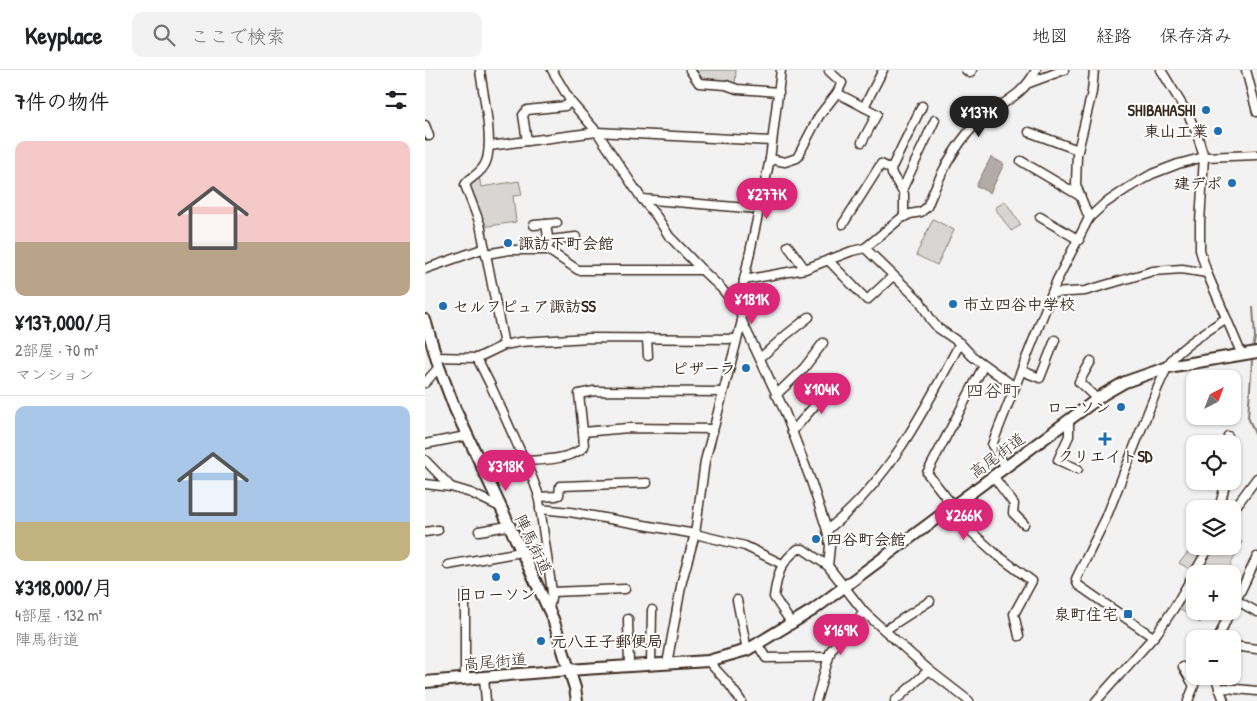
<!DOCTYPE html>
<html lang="ja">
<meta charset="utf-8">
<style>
:root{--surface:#fff;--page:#f2f2f2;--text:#202124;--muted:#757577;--line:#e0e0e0;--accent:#db2777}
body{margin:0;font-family:"Patrick Hand","Klee One",sans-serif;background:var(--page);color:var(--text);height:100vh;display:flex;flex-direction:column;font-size:19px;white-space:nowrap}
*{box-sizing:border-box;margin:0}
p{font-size:16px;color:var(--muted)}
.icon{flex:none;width:28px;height:28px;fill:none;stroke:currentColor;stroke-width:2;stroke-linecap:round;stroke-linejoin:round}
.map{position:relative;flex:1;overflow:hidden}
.side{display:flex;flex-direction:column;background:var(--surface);width:425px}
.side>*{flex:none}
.needle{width:32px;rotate:42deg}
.tools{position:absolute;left:761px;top:300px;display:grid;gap:10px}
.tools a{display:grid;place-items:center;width:55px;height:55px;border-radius:10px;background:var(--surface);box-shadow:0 1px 4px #0004;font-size:25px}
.price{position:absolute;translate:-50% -42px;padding:0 11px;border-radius:18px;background:var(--accent);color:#fff;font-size:16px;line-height:32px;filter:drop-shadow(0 1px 2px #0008)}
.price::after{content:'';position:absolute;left:50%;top:30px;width:15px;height:11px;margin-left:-8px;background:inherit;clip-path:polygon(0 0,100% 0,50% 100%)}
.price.selected{background:#222;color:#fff}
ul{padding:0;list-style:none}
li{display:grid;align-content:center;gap:10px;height:265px;padding:0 15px}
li+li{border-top:1px solid var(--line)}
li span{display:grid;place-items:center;height:155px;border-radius:10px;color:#555}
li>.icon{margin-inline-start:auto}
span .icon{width:90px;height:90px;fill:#fffc;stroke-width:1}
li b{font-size:21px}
h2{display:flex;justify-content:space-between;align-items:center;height:60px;padding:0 15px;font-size:21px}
header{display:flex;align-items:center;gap:30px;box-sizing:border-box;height:70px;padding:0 25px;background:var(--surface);border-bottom:1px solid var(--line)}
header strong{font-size:24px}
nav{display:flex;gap:28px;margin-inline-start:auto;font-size:18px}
.search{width:350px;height:45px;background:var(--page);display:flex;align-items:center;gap:12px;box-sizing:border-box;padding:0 18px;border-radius:10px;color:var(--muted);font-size:19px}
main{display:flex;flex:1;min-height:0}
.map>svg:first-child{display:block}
.green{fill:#d8d5d2;stroke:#8a8078}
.water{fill:#b2aba7;stroke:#827770}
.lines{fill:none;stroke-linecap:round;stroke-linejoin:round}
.stream{stroke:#827770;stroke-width:2}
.minor-casing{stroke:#3b2a1e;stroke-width:11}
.major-casing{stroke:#3b2a1e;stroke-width:14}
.minor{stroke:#fff;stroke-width:8}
.major{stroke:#fff;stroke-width:10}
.poi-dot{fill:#1f6fb2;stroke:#fff;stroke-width:2}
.labels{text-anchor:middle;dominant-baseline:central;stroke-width:4;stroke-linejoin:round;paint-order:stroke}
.poi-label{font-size:16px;font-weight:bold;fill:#3b2a1e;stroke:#fff;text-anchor:end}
.street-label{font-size:16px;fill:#3b2a1e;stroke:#fff}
.neighbourhood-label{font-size:18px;fill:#3b2a1e;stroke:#fff}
</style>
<header>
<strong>Keyplace</strong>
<div class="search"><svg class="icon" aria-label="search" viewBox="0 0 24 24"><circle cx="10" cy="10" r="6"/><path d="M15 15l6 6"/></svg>ここで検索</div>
<nav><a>地図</a><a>経路</a><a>保存済み</a></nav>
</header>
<main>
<section class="side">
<h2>7件の物件<svg class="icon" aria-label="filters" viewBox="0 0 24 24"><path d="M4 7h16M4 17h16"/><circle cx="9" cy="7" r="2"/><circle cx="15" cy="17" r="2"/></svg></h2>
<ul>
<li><span style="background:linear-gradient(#f6c9c9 65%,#b9a48a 0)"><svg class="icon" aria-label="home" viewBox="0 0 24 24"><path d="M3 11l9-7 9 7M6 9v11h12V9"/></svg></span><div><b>¥137,000/月</b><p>2部屋 · 70 m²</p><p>マンション</p></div></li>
<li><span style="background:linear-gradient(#a9c7e8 75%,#c2b280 0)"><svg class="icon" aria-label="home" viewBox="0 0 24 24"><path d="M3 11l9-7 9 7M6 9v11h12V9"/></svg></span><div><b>¥318,000/月</b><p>4部屋 · 132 m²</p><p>陣馬街道</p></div></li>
</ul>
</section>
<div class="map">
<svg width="832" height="631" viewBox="0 0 832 631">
<rect width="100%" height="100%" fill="#f3f2f2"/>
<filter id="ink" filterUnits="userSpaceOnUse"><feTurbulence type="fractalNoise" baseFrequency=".02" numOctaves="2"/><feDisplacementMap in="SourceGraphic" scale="10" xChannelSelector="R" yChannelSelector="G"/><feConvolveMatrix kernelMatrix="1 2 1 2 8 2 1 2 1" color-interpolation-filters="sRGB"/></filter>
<g filter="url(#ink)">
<g class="green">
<path d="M271 0H311L310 15 278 10Z"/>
<path d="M54 106 56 117 94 111 97 125 88 126 91 152 58 157 43 115Z"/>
<path d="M580 131 596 155 586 161 570 138Z"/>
<path d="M508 149 529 160 512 195 491 185Z"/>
<path d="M808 465 817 472 801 504H774L789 476H808Z"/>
<path d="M770 474V476H779L766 500 754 493Z"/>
<path d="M770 511V541H781L775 553 753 538Z"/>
</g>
<path class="water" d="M566 87 579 94 565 123 551 116Z"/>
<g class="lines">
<g class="stream">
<path d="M828 279 830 268 828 237"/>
<path d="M827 291 823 347 832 369"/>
<path d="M792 631H793"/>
</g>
<defs>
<g id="minor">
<path d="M55 0C58 24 69 71 61 92 56 105 44 107 40 115L55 154 79 275"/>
<path d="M127 0 146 32 172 62 217 129 232 147 244 166 277 200 295 217 315 240"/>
<path d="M265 0 274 13 301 15 312 19 354 22"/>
<path d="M541 0 545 3 547 0"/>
<path d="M736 0 764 46 772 64 779 87 775 152V180L782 203 817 285"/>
<path d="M821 0 832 42"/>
<path d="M604 13 639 0"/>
<path d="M412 23 452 44 437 72"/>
<path d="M439 37 458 0"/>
<path d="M0 55 4 66"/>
<path d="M604 62 653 80"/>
<path d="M102 71 98 45 102 40 140 36 146 32"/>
<path d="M64 76 172 62 347 71"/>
<path d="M345 89 360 92 372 88 394 46 412 23 417 13 404 1 405 0"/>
<path d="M596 91 655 126"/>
<path d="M477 120 510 50"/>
<path d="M217 129 333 139"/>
<path d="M479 147V124L467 104 466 99 497 36"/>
<path d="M615 147 654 170"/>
<path d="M664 148 651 115 652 85 667 22 669 0"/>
<path d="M121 154 124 174"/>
<path d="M418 154 456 94 466 99"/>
<path d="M109 155 132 153"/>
<path d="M124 170 151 167"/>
<path d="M363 176 380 199"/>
<path d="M440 178 495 231 506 250 513 258 535 273 547 286 590 317"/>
<path d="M61 184 84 180H123L153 200H277"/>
<path d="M403 190 442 230 468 206"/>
<path d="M0 199 60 178"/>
<path d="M319 210 380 199 427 181 440 178 475 149 485 144 496 142 502 137C514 107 528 77 551 54 572 33 596 30 611 0"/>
<path d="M628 223 660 221 728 201 757 199 782 203"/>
<path d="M317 251 359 340 386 411 402 460 405 476 403 496"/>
<path d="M222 268 223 286"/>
<path d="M11 287 52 288 79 275 95 272 164 268 311 269"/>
<path d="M52 288 66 316 107 407 113 423 127 522 124 539"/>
<path d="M335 288 361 265 384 247"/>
<path d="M666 291 654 312 672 329"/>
<path d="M597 301 615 308 630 270"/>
<path d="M0 313 14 297"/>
<path d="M351 325 379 298 398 273"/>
<path d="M644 350V366L633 390 653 399"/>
<path d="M288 359 203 358 158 362 154 324 169 321 297 322"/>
<path d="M367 362 409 313"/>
<path d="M0 374 41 366"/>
<path d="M803 374V366"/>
<path d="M0 390 26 417"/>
<path d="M100 391C118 390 144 390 159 377L158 362"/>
<path d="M581 397 567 375 632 210 664 148 679 134 703 118 727 104 753 94 779 87 832 85"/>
<path d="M568 406 589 434 588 443 599 454"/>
<path d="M0 414 26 417 46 423 75 437"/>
<path d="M113 427 131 426 134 425 135 416 222 413"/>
<path d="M528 436 502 403 559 295"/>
<path d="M115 439 145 442 270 464 320 476 357 494"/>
<path d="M794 439 801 411"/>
<path d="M522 440 571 484 607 511 589 544 594 566"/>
<path d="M808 440 832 408"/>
<path d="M402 460C463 412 499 341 535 273"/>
<path d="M54 461 83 456"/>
<path d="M0 462 13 460"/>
<path d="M23 495 96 482"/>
<path d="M127 522 200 519"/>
<path d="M40 525V609"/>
<path d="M312 530 322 580"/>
<path d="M811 530 832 542"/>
<path d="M808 537 832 487"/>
<path d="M203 549 204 596"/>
<path d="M367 554 349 527C352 506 355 492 373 479H378L403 496 439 542 504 600 544 631"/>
<path d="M460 560 505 531"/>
<path d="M728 567 653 515 651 509 681 448 733 317C738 307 742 295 750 286 764 271 785 260 801 248"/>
<path d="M793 569 805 541"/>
<path d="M333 575 341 588 403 587"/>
<path d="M808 576 832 579"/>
<path d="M283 591 304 614 316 631"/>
<path d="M242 594 257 511 270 464 280 391 317 251 315 240 319 210 345 89 356 0"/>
<path d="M226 595 227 540"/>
<path d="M758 597 769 616 763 631"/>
<path d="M790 606 799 631"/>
<path d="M59 608 61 631"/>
<path d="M794 619 801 618 832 621"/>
<path d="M391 631 406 580 439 542"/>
<path d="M470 631 504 600"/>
<path d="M671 631 732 563 749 538 785 476"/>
</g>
<g id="major">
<path d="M0 250 14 297 30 339 128 549 150 618 152 631"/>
<path d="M0 612 143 600 283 591 322 580 388 540 679 324 700 312 743 297 832 282"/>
</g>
</defs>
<use href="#minor" class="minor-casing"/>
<use href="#major" class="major-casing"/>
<use href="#minor" class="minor"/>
<use href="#major" class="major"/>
</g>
</g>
<g class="poi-dot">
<circle cx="781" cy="40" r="5"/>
<circle cx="793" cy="61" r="5"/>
<circle cx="807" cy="113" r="5"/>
<circle cx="83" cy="173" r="5"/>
<circle cx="528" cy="234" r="5"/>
<circle cx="18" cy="236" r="5"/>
<circle cx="321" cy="298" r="5"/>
<circle cx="696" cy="337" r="5"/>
<path d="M677.5 361.5h5v5h5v5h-5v5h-5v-5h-5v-5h5z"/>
<circle cx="391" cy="469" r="5"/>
<circle cx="71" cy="507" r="5"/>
<rect x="698" y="539" width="10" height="10" rx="2.5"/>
<circle cx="116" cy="571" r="5"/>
</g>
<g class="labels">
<g class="poi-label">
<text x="771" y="40">SHIBAHASHI</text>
<text x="783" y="61">東山工業</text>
<text x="797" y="113">建デポ</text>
<text x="93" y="173" text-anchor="start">諏訪下町会館</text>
<text x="538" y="234" text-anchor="start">市立四谷中学校</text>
<text x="28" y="236" text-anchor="start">セルフピュア諏訪SS</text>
<text x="311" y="298">ピザーラ</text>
<text x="686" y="337">ローソン</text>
<text x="680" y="386" text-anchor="middle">クリエイトSD</text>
<text x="401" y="469" text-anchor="start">四谷町会館</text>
<text x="71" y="524" text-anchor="middle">旧ローソン</text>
<text x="693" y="544">泉町住宅</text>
<text x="126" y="571" text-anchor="start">元八王子郵便局</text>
</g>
<g class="street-label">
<text transform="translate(572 385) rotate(-37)">高尾街道</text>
<text transform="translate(109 474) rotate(64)">陣馬街道</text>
<text transform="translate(70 591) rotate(-5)">高尾街道</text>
</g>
<g class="neighbourhood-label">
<text x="568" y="320">四谷町</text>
</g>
</g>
</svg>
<div class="tools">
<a><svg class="needle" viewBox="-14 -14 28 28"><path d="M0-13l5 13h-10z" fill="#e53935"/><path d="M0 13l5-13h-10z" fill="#757577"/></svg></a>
<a><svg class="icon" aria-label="locate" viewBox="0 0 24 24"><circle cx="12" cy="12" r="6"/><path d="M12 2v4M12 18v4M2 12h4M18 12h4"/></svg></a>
<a><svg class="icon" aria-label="layers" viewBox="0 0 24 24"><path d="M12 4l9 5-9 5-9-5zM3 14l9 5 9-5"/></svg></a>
<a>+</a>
<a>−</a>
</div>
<b class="price selected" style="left:554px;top:68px">¥137K</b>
<b class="price" style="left:342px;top:150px">¥277K</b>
<b class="price" style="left:327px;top:255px">¥181K</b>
<b class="price" style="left:397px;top:345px">¥104K</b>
<b class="price" style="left:81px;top:422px">¥318K</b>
<b class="price" style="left:539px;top:471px">¥266K</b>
<b class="price" style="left:416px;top:586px">¥169K</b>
</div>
</main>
